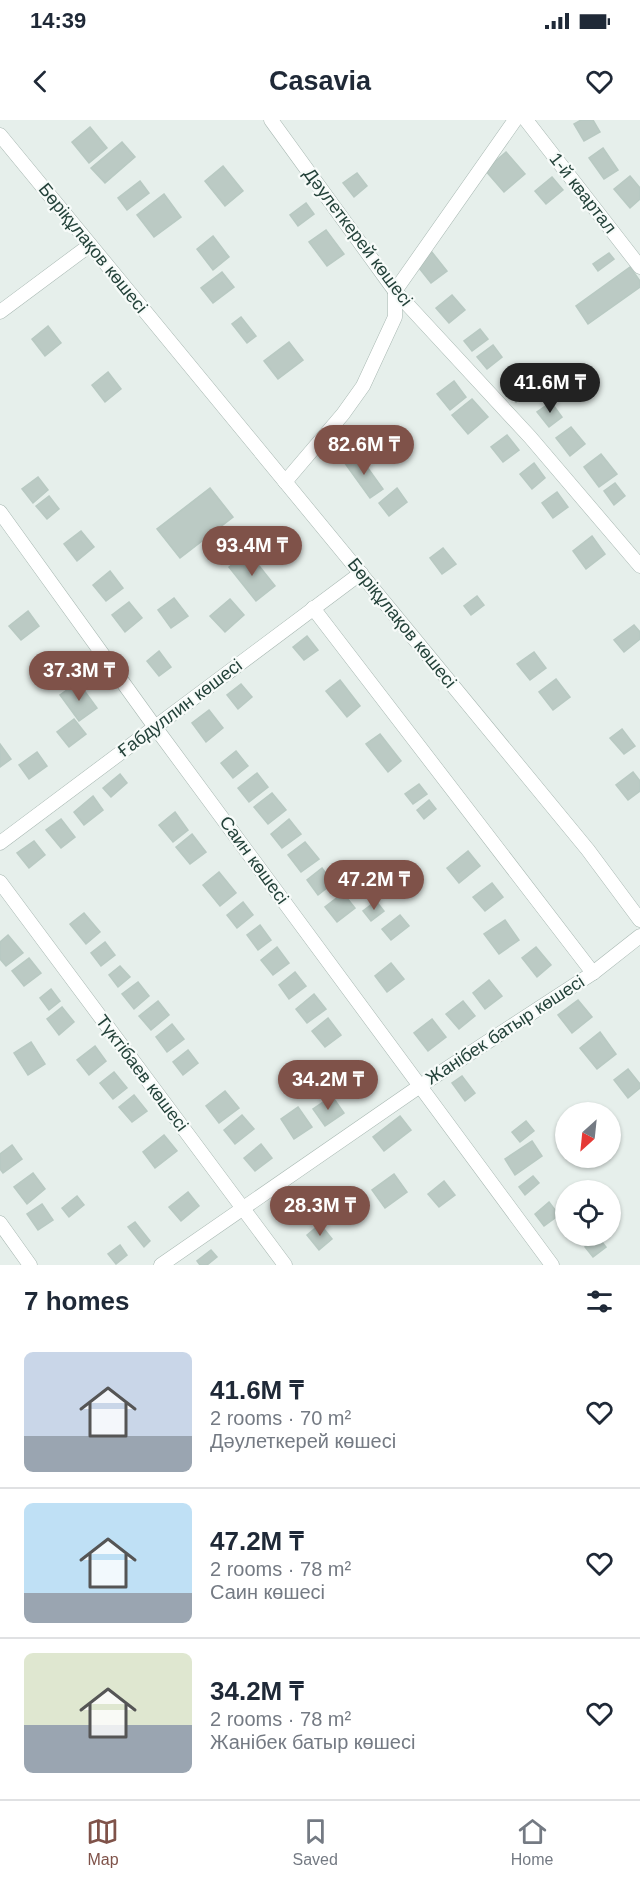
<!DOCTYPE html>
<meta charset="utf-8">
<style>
:root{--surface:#fff;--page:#f2f2f3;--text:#1f2937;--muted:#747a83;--line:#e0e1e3;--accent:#7f5249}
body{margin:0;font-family:Arial,sans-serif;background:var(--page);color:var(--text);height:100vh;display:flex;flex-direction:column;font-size:22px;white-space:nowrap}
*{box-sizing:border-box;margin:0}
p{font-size:20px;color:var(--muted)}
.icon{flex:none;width:33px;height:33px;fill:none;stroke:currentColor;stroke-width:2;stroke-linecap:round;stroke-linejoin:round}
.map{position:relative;height:1145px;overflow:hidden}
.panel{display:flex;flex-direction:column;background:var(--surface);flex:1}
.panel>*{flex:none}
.needle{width:39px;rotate:207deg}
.tools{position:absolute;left:555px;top:982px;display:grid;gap:12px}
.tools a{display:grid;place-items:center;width:66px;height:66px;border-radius:50%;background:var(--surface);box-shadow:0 2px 4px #0004;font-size:30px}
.price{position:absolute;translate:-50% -51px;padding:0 14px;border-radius:21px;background:var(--accent);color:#fff;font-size:20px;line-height:39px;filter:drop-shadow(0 2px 3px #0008)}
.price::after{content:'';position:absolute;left:50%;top:36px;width:18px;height:14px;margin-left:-9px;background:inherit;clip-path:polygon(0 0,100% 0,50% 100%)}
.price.current{background:#222;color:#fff}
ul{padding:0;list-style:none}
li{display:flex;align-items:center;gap:18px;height:150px;padding:0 24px}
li+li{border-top:2px solid var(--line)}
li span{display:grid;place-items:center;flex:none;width:168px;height:120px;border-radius:9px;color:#555}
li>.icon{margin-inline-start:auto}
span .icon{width:72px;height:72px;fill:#fffc;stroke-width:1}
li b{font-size:26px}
h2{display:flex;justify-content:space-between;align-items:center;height:72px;padding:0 24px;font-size:26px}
.status{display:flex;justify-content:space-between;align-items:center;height:42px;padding:0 30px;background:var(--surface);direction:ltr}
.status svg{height:16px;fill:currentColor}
header{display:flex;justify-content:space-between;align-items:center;height:78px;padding:0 24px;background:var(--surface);font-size:27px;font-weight:700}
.menu{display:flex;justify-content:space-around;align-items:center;height:84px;border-top:2px solid var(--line);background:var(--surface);font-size:16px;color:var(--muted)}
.menu a{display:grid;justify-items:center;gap:3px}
.menu .current{color:var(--accent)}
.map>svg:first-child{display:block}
.building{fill:#bbcac4;stroke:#b8c9c2;stroke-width:1.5}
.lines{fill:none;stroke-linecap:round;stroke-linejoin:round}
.minor-casing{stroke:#a8b8b2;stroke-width:15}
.minor{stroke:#fff;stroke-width:14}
.labels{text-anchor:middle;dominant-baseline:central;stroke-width:4.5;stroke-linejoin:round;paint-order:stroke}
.street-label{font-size:18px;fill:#24423a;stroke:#f7fbf9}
</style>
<div class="status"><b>14:39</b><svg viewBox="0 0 49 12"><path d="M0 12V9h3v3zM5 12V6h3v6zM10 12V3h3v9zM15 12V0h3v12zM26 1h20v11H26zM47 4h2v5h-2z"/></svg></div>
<header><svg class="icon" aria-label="back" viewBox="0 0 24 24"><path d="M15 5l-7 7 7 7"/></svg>Casavia<svg class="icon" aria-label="heart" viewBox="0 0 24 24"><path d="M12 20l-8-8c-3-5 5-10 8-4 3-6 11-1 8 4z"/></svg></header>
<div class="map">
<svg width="640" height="1145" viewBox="0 0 640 1145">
<rect width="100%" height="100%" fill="#e6efeb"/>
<g class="building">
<path d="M581 0H593L600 12 584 21 574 4Z"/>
<path d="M90 7 107 28 89 43 72 22Z"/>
<path d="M122 22 135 37 105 63 91 48Z"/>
<path d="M603 28 618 50 604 59 589 38Z"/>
<path d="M506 32 525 54 504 72 485 50Z"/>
<path d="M223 46 243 71 225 86 205 61Z"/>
<path d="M357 53 367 66 354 77 343 63Z"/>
<path d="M630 56 640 68V79L630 88 614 69Z"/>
<path d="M552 57 563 70 546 84 535 71Z"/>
<path d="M140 61 149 73 127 90 118 78Z"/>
<path d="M164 74 181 97 154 117 137 95Z"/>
<path d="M306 83 314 94 298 106 290 95Z"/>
<path d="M326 110 344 134 327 146 309 122Z"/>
<path d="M213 116 229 137 213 150 197 129Z"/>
<path d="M431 131 447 151 431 163 415 143Z"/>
<path d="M609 133 614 139 598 151 593 144Z"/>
<path d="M630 147 640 161V167L588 204 576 186Z"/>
<path d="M222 152 234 167 213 183 201 168Z"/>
<path d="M452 175 465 190 449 203 436 188Z"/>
<path d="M241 197 256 216 247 223 232 204Z"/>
<path d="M48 206 61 223 45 236 32 219Z"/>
<path d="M480 209 488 219 472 231 464 221Z"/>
<path d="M289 222 303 240 278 259 264 241Z"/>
<path d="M493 225 502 237 487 249 477 237Z"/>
<path d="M108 252 121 269 105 282 92 265Z"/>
<path d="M518 259 528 273 516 282 505 268Z"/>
<path d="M454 261 466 277 450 290 437 274Z"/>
<path d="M472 279 488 297 468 314 452 295Z"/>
<path d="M551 282 562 297 549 307 537 292Z"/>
<path d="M571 307 585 324 570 336 556 318Z"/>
<path d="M507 315 519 330 503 342 491 327Z"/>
<path d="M357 333 383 369 370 378 344 342Z"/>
<path d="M601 334 617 354 599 367 584 347Z"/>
<path d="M534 343 545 358 532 369 520 354Z"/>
<path d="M38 357 48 370 33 383 22 369Z"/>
<path d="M615 363 625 376 614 385 604 371Z"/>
<path d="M210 368 233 397 180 438 157 409Z"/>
<path d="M397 368 407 382 389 396 379 383Z"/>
<path d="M557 372 568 387 553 398 542 383Z"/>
<path d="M49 376 59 389 47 399 36 386Z"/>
<path d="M81 411 94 427 77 441 64 424Z"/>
<path d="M592 416 605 434 586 449 573 431Z"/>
<path d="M443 428 456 444 442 454 430 438Z"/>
<path d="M248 432 275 466 256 481 229 447Z"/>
<path d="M110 451 123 468 106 481 93 465Z"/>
<path d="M477 476 484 485 471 495 464 486Z"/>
<path d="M174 478 188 496 171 508 158 490Z"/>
<path d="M230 479 244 495 225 512 210 496Z"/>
<path d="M129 482 142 498 125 512 112 495Z"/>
<path d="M28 491 39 506 21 520 9 506Z"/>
<path d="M634 505 640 512V519L624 532 614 520Z"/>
<path d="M307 516 318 530 304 540 293 527Z"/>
<path d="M159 531 171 547 159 556 147 541Z"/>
<path d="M534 532 546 548 530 560 517 544Z"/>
<path d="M60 536 73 553 55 567 41 550Z"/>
<path d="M556 559 570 577 553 590 539 572Z"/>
<path d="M340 560 360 586 347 597 326 571Z"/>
<path d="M78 562 97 588 79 601 60 575Z"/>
<path d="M241 564 252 577 238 589 227 575Z"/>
<path d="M209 590 223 608 206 622 192 603Z"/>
<path d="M74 599 86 614 69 627 57 612Z"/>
<path d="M622 609 635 626 624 634 610 618Z"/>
<path d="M380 614 401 641 388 652 366 624Z"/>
<path d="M0 624 11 639 0 647Z"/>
<path d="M236 631 248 646 233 658 221 643Z"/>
<path d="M37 632 47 646 29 659 19 645Z"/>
<path d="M633 652 640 661V671L628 680 616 665Z"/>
<path d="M257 653 268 667 249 682 238 668Z"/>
<path d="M120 654 127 663 111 677 103 668Z"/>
<path d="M419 664 427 674 413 684 405 674Z"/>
<path d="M272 673 286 690 268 704 254 687Z"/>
<path d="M93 676 103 690 84 705 74 692Z"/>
<path d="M429 680 436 689 424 699 417 690Z"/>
<path d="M175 692 188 710 173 722 159 705Z"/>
<path d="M61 699 75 717 61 728 46 710Z"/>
<path d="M289 699 301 714 282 728 271 714Z"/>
<path d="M192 714 206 732 190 744 176 727Z"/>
<path d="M34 721 45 735 29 748 17 733Z"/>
<path d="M305 722 319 739 301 752 288 735Z"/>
<path d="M468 731 480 746 459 763 447 748Z"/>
<path d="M322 748 333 763 318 775 307 760Z"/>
<path d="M219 752 236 773 220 786 203 765Z"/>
<path d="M492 763 503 777 485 791 473 777Z"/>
<path d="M343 773 355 788 337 802 325 787Z"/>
<path d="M376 781 384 791 371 801 363 791Z"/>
<path d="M243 782 253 795 237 808 227 795Z"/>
<path d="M84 793 100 812 86 824 70 804Z"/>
<path d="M400 795 409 806 391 820 382 809Z"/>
<path d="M505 800 519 820 499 834 484 814Z"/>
<path d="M260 805 271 820 258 830 247 815Z"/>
<path d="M8 815 23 833 6 846 0 839V822Z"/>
<path d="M105 822 115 835 101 846 91 833Z"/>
<path d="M277 827 289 843 273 855 261 840Z"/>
<path d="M536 827 551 845 537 857 522 838Z"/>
<path d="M29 838 41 853 24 866 12 851Z"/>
<path d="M391 843 404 859 387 872 375 856Z"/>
<path d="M120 846 130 857 118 867 109 855Z"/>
<path d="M295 852 306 866 289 879 279 865Z"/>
<path d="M489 860 502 876 485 889 473 873Z"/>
<path d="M138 862 149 876 134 889 122 874Z"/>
<path d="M51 869 60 881 49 890 40 878Z"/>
<path d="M314 874 326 889 307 903 296 889Z"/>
<path d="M578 880 592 897 572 913 558 895Z"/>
<path d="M158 881 169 895 151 910 139 896Z"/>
<path d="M463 881 475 896 459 909 446 894Z"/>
<path d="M62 887 74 902 59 915 47 899Z"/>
<path d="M328 898 341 915 325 927 312 911Z"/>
<path d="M432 899 446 917 428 931 414 913Z"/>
<path d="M172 904 184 919 167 932 156 917Z"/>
<path d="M600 912 616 934 597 949 580 928Z"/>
<path d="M31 922 45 944 28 955 14 933Z"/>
<path d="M95 926 106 941 89 955 77 940Z"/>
<path d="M188 930 198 943 183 955 173 942Z"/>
<path d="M358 946 370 961 356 972 345 957Z"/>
<path d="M628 949 640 964V968L628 978 614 960Z"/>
<path d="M114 952 127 968 113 979 100 963Z"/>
<path d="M462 956 475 973 465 981 452 963Z"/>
<path d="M225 971 239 988 219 1003 206 986Z"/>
<path d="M134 975 147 991 132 1002 119 987Z"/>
<path d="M332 976 344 993 325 1006 313 989Z"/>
<path d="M298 987 312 1007 294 1019 281 999Z"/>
<path d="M242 995 254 1009 235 1024 224 1010Z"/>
<path d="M400 996 411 1010 384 1031 373 1017Z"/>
<path d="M526 1001 534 1011 520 1022 512 1012Z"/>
<path d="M164 1015 177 1031 155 1048 143 1032Z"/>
<path d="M532 1021 542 1036 515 1055 505 1039Z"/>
<path d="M261 1024 272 1038 255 1051 244 1038Z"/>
<path d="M12 1025 22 1039 3 1053 0 1049V1034Z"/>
<path d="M33 1053 45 1069 27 1084 14 1067Z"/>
<path d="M394 1054 407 1072 385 1088 372 1070Z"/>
<path d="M533 1056 539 1063 525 1075 519 1067Z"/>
<path d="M444 1061 455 1075 439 1087 428 1074Z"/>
<path d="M294 1069 310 1088 294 1101 278 1082Z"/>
<path d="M188 1072 199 1086 181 1101 169 1087Z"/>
<path d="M77 1076 84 1085 69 1097 62 1088Z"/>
<path d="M549 1082 559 1095 544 1106 535 1094Z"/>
<path d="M42 1084 53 1100 38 1110 27 1094Z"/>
<path d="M135 1102 150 1121 144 1127 128 1107Z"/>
<path d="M320 1104 332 1119 319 1130 307 1115Z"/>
<path d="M598 1117 606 1127 593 1137 585 1127Z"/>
<path d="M120 1125 127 1135 116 1144 108 1134Z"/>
<path d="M211 1130 217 1137 207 1145H200L197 1141Z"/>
</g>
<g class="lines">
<defs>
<g id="minor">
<path d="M271 0 395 171 530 317 640 446"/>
<path d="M526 0 640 147"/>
<path d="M0 15 588 730 640 800"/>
<path d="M0 192 90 125"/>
<path d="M285 362 343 294 363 266 395 197V171L515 0"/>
<path d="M0 392 155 607 552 1145"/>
<path d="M313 488 593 853"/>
<path d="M0 723 361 453"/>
<path d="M0 762 285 1145"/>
<path d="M0 1103 30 1145"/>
<path d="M161 1145 420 966 593 853 640 816"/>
</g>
</defs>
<use href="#minor" class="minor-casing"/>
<use href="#minor" class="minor"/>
</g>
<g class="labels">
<g class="street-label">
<text transform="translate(583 73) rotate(52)">1-й квартал</text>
<text transform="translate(358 117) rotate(53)">Дәулеткерей көшесі</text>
<text transform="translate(93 128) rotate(51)">Бөріқұлақов көшесі</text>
<text transform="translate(402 503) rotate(51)">Бөріқұлақов көшесі</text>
<text transform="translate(180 588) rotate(-37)">Ғабдуллин көшесі</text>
<text transform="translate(254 740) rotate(54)">Саин көшесі</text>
<text transform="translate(505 910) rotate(-33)">Жанібек батыр көшесі</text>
<text transform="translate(142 953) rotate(53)">Түктібаев көшесі</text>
</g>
</g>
</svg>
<div class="tools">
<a><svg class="needle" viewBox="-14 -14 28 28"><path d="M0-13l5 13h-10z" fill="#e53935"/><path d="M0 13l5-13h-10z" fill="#747a83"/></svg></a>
<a><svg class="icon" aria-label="locate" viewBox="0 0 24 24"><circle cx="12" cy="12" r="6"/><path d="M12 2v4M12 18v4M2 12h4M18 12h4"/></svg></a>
</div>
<b class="price current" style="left:550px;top:294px">41.6M ₸</b>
<b class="price" style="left:364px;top:356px">82.6M ₸</b>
<b class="price" style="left:252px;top:457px">93.4M ₸</b>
<b class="price" style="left:79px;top:582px">37.3M ₸</b>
<b class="price" style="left:374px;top:791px">47.2M ₸</b>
<b class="price" style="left:328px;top:991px">34.2M ₸</b>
<b class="price" style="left:320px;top:1117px">28.3M ₸</b>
</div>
<section class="panel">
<h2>7 homes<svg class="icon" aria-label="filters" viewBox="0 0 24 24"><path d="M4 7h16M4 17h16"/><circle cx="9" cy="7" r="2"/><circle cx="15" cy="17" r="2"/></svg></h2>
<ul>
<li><span style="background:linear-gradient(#c9d6e8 70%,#9aa5b1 0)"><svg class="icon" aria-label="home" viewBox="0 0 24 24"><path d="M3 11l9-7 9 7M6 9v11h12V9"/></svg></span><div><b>41.6M ₸</b><p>2 rooms · 70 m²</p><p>Дәулеткерей көшесі</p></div><svg class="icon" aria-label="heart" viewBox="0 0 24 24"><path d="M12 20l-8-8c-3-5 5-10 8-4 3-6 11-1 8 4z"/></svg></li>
<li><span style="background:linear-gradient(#bfe0f5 75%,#9aa5b1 0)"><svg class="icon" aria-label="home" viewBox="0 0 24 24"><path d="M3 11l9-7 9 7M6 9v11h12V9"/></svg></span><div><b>47.2M ₸</b><p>2 rooms · 78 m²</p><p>Саин көшесі</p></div><svg class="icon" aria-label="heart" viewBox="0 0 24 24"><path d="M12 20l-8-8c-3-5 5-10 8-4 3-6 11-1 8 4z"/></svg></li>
<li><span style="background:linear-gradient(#dfe7d0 60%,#9aa5b1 0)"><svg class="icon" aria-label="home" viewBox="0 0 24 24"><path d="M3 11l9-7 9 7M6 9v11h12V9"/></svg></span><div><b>34.2M ₸</b><p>2 rooms · 78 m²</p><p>Жанібек батыр көшесі</p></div><svg class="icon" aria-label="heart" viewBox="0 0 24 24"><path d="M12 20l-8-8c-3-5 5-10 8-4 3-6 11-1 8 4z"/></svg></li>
</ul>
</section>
<nav class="menu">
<a class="current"><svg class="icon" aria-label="map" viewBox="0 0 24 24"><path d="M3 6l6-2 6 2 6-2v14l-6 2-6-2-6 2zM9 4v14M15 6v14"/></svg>Map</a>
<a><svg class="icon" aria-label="saved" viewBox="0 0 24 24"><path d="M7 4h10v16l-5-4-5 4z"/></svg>Saved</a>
<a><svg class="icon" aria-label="home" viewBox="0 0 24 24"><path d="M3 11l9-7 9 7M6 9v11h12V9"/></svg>Home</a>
</nav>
